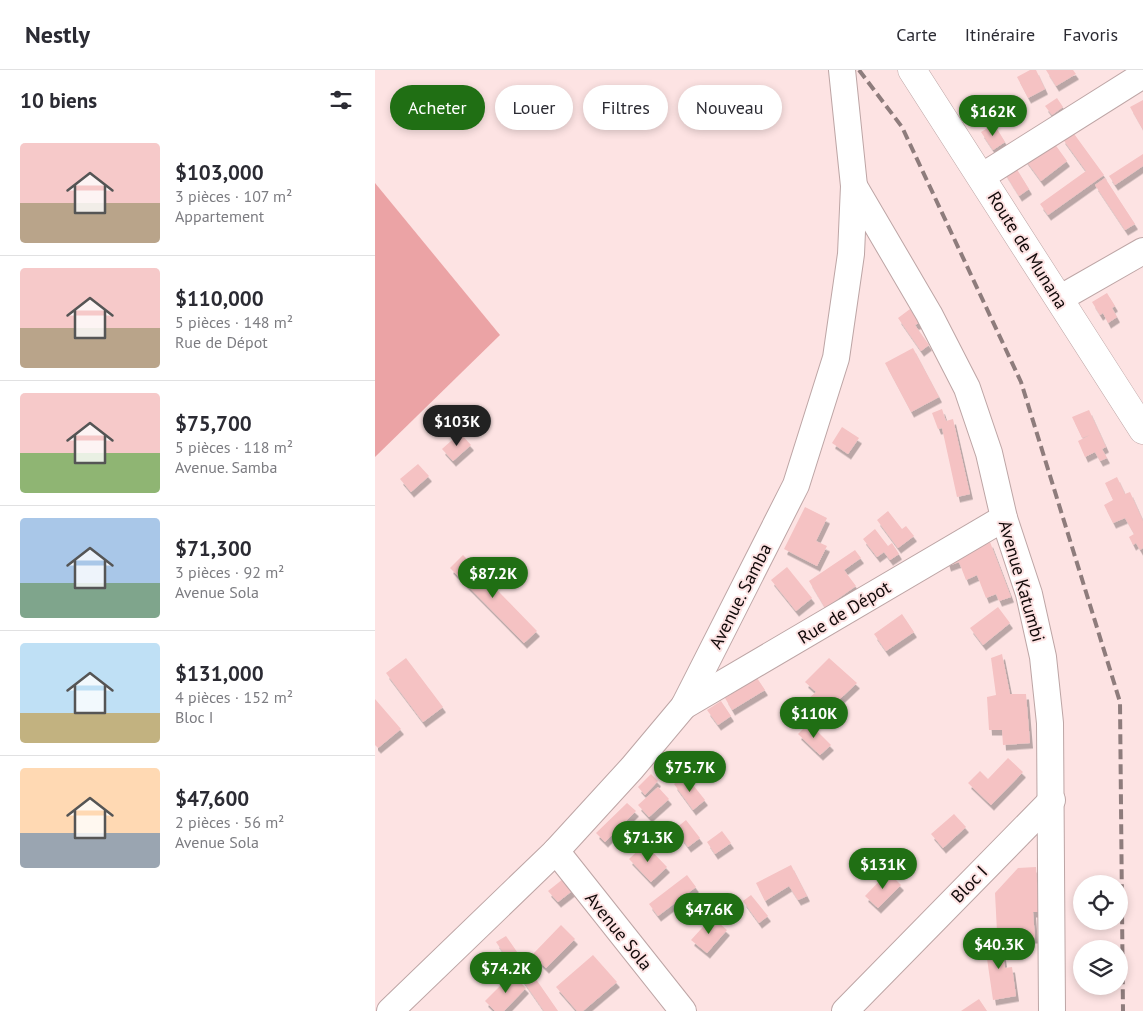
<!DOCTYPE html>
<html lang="fr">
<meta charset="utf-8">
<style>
:root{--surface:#fff;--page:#f2f2f3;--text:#2b2b33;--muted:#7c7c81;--line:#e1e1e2;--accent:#206f14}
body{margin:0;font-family:"PT Sans",sans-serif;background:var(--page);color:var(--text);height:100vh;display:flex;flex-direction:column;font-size:19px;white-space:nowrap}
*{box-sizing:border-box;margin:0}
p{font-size:16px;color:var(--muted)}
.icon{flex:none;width:28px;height:28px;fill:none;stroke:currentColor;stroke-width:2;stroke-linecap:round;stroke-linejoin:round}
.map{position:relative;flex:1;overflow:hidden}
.side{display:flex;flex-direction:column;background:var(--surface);width:375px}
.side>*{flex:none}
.hud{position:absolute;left:15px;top:15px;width:475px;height:45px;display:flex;gap:10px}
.fabs{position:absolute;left:698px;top:805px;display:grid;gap:10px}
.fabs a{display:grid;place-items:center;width:55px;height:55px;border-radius:50%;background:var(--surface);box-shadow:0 2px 8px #0003;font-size:25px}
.price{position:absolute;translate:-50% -42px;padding:0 11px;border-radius:18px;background:var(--accent);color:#fff;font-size:16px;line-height:32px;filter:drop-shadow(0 1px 2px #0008)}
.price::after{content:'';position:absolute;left:50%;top:30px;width:15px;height:11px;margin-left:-8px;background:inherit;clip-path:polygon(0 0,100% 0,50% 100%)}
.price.current{background:#222;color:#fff}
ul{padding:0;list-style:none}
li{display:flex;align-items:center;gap:15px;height:125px;padding:0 20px}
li+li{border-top:1px solid var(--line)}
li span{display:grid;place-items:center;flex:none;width:140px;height:100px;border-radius:5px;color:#555}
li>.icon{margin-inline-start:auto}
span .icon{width:60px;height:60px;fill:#fffc;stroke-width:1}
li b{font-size:21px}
h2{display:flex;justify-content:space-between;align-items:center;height:60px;padding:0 20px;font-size:21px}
.pill{padding:0 18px;border-radius:22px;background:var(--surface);box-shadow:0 2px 8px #0003;font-size:18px;line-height:45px}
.pill.current{background:var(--accent);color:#fff}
header{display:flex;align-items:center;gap:30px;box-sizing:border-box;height:70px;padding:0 25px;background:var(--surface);border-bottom:1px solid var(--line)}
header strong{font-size:24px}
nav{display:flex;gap:28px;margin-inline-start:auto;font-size:18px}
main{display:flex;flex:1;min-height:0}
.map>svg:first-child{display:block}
.green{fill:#eba3a5}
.building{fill:#f5c2c3;filter:url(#shadow)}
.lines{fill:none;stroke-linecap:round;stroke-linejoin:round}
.minor-casing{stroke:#bda5a5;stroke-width:28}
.major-casing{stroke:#bda5a5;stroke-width:29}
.minor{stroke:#fff;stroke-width:26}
.major{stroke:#fff;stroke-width:28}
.rail{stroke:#8e7c7c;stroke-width:4;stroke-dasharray:10 5;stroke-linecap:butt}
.labels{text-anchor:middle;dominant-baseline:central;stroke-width:4;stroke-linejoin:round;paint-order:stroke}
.street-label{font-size:18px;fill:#120a0a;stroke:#fde3e3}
</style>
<header>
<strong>Nestly</strong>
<nav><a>Carte</a><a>Itinéraire</a><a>Favoris</a></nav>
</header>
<main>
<section class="side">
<h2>10 biens<svg class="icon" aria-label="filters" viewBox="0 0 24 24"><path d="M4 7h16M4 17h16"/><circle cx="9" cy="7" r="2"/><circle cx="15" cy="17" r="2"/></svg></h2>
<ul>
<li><span style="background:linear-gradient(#f6c9c9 60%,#b9a48a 0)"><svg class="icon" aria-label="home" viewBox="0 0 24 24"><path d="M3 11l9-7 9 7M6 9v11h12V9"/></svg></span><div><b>$103,000</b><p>3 pièces · 107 m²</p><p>Appartement</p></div></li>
<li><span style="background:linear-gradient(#f6c9c9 60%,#b9a48a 0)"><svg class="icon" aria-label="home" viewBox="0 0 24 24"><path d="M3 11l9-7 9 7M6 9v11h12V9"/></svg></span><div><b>$110,000</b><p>5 pièces · 148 m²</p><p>Rue de Dépot</p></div></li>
<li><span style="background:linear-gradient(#f6c9c9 60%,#8fb573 0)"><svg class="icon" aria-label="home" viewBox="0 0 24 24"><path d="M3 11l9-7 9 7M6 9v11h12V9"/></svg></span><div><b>$75,700</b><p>5 pièces · 118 m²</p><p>Avenue. Samba</p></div></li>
<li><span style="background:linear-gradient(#a9c7e8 65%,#7fa58c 0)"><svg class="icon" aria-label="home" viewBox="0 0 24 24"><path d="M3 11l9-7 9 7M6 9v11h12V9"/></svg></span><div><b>$71,300</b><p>3 pièces · 92 m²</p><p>Avenue Sola</p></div></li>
<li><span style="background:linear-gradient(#bfe0f5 70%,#c2b280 0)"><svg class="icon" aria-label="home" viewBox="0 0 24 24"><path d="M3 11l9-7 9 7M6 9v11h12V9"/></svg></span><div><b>$131,000</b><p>4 pièces · 152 m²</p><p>Bloc I</p></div></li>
<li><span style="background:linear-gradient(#ffd9b3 65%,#9aa5b1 0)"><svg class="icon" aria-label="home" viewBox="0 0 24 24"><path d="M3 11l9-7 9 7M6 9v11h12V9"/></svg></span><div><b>$47,600</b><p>2 pièces · 56 m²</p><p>Avenue Sola</p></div></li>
</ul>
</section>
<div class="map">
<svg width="768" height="941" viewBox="0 0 768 941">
<defs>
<filter id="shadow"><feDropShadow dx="3" dy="5.5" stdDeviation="0" flood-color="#0004"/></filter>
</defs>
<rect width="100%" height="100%" fill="#fde3e3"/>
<path class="green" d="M0 113 125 265 0 387Z"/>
<g class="building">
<path d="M655 0H661L670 19 653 28 642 7Z"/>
<path d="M671 0H698L701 4 681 16Z"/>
<path d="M682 28 688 37 677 45 670 36Z"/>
<path d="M768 30V60L755 37Z"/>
<path d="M619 54 630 72 618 80 606 62Z"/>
<path d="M697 61 729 105 673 145 665 134 711 101 687 68Z"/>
<path d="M674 66 692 91 666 111 647 85Z"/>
<path d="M768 84V96L740 115 734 106Z"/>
<path d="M636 90 654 119 644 126 626 97Z"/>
<path d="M730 108 760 154 750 160 720 115Z"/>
<path d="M732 223 740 236 737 238 742 247 733 253 728 243 725 245 717 232Z"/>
<path d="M535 239 544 253 540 255 554 275 546 281 523 248Z"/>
<path d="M538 278 564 327 536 342 510 293Z"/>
<path d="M567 339 571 351 578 349 595 424 582 427 567 358 563 359 557 343Z"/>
<path d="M714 340 731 377 727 379 732 388 725 391 720 382 710 387 703 371 715 365 707 368 697 347Z"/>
<path d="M467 357 484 368 473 384 457 373Z"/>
<path d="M85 363 96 375 78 391 67 379Z"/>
<path d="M43 394 54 406 36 422 25 409Z"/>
<path d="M742 407 750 424 755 422 768 451V478L765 480 761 473 758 475 754 467 759 464 750 448 738 453 729 435 738 430 730 413Z"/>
<path d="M430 437 452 448 441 471 452 476 442 496 409 479Z"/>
<path d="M513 441 527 459 531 456 539 466 523 478 502 450Z"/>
<path d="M500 459 513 476 517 473 524 484 515 490 509 482 502 487 488 469Z"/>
<path d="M615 472 636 527 624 531 621 524 611 528 602 505 591 510 584 492 573 496 571 489Z"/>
<path d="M480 480 486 488 469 500 481 516 450 538 434 511Z"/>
<path d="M88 485 162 561 149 573 75 498Z"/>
<path d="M412 497 437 528 421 541 396 510Z"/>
<path d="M623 537 635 553 608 575 595 558Z"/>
<path d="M527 544 539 562 511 581 499 564Z"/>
<path d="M627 584 635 624H651L655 673 628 675 627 660H614L612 627 621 625 616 588Z"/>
<path d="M31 588 68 637 48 652 11 603Z"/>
<path d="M454 588 482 613 450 643 434 628 441 622 430 612Z"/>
<path d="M382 608 390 620 357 640 350 628Z"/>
<path d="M0 629 26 659 3 678 0 675Z"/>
<path d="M346 631 356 646 343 655 332 640Z"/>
<path d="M434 653 456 675 445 685 423 664Z"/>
<path d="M633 688 648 702 616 735 593 713 605 701 613 709Z"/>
<path d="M276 704 283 711 270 725 263 717Z"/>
<path d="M311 706 330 730 318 740 299 714Z"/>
<path d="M283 717 294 729 274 747 263 735Z"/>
<path d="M252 733 261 741 230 772 221 763Z"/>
<path d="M579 744 591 757 568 778 556 764Z"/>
<path d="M311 750 325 768 313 777 300 759Z"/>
<path d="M347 761 356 773 340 784 332 772Z"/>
<path d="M270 774 292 797 276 812 254 789Z"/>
<path d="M416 795 432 826 423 830 414 816 390 831 381 813Z"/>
<path d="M661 797 664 842H658L660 868 641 869 640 861 622 862 620 823 643 798Z"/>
<path d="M513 802 526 815 503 838 490 826Z"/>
<path d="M312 805 321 817 283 846 274 834Z"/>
<path d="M188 809 197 821 183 832 173 821Z"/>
<path d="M326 825 339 839 331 846 319 832Z"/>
<path d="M376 825 393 846 384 853 368 831Z"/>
<path d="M337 847 352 860 332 883 316 870Z"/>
<path d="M186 855 200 869 171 898 157 885Z"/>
<path d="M131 866 183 941H169L121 872Z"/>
<path d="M625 866 630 898 637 897 641 926 618 930 609 868Z"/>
<path d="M218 885 242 912 208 941H202L181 917Z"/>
<path d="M137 904 151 918 129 941H120L110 931Z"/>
<path d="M604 929 612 941H586Z"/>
</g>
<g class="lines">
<defs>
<g id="minor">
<path d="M606 107 768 5"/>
<path d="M479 116 554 244 592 318 614 383 629 448 654 524 668 587 675 653 677 941"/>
<path d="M684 229 768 181"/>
<path d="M309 636 629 448"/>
<path d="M181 781 308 941"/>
<path d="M15 941 181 781 257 698 309 636 421 415 461 288 476 184 479 116 467 0"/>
<path d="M470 941 677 730"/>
</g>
<path id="major" d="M537 0 768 360"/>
</defs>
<use href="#minor" class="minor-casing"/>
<use href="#major" class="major-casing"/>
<use href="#minor" class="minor"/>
<use href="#major" class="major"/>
<path class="rail" d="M484 0 527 57 646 312 745 632 748 941"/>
</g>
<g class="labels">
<g class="street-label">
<text transform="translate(653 180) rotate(58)">Route de Munana</text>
<text transform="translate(647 511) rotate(74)">Avenue Katumbi</text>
<text transform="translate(365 526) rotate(-63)">Avenue. Samba</text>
<text transform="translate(469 542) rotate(-31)">Rue de Dépot</text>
<text transform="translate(594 814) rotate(-46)">Bloc I</text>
<text transform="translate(244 861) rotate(51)">Avenue Sola</text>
</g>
</g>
</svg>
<div class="fabs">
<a><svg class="icon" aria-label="locate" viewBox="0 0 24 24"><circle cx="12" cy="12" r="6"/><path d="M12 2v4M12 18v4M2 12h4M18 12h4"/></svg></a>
<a><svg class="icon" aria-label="layers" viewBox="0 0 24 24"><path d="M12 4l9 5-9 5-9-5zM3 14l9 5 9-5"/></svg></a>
</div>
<b class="price" style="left:618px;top:67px">$162K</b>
<b class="price current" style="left:82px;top:377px">$103K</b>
<b class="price" style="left:118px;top:529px">$87.2K</b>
<b class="price" style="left:439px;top:669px">$110K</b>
<b class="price" style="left:315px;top:723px">$75.7K</b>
<b class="price" style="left:273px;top:793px">$71.3K</b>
<b class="price" style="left:508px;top:820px">$131K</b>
<b class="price" style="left:334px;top:865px">$47.6K</b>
<b class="price" style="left:624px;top:900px">$40.3K</b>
<b class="price" style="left:131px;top:924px">$74.2K</b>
<div class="hud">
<a class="pill current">Acheter</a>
<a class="pill">Louer</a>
<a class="pill">Filtres</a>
<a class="pill">Nouveau</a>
</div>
</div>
</main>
